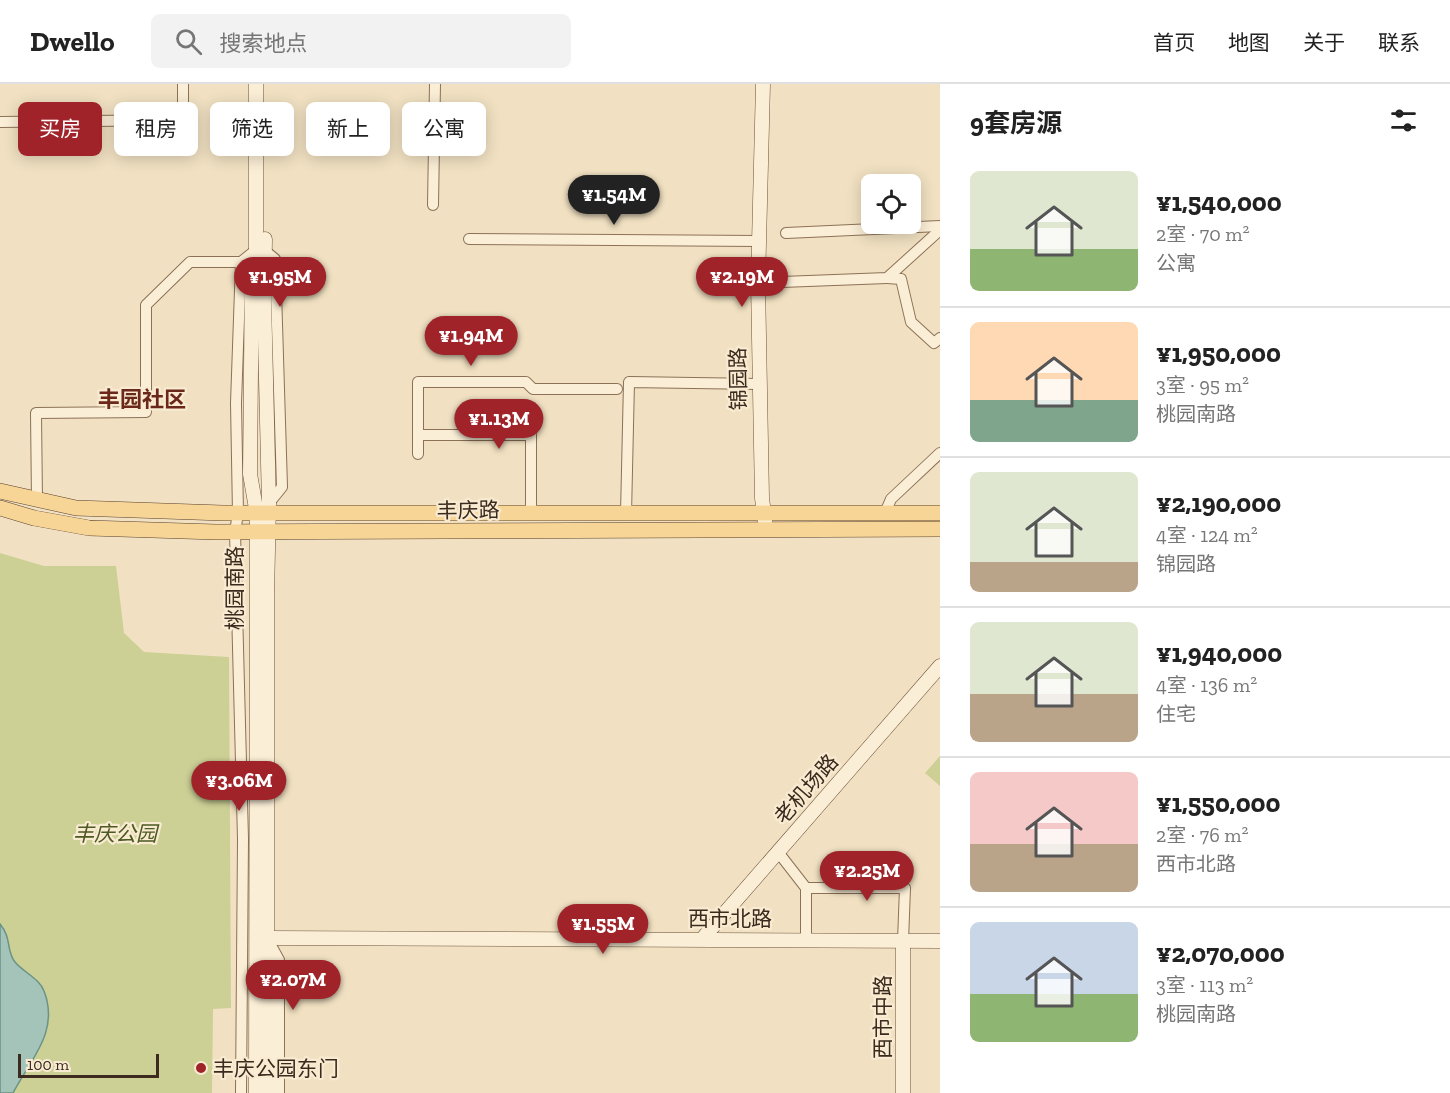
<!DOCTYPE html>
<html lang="zh">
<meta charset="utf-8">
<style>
:root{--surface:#fff;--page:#f2f2f2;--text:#222;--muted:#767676;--line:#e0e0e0;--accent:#a02329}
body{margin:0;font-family:"Zilla Slab","Noto Sans SC",serif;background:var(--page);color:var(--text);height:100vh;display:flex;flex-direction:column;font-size:22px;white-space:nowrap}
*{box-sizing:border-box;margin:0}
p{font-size:20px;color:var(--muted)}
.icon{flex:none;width:33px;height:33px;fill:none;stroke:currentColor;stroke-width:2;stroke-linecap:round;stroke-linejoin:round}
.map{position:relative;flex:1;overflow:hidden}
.panel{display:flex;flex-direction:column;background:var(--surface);width:510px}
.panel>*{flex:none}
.guide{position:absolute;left:18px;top:18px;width:570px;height:54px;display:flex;gap:12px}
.controls{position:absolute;left:861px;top:90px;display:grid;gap:12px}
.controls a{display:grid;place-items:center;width:60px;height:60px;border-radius:9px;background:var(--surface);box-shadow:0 3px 15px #0003;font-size:30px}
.scale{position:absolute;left:18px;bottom:15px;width:141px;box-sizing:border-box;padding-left:6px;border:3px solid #3b2a1d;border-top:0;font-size:16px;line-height:21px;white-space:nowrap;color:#3b2a1d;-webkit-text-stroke:4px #f8ebd2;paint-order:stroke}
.price{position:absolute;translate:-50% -51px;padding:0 14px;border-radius:21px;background:var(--accent);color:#fff;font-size:20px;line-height:39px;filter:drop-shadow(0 2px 3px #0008)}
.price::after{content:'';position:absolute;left:50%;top:36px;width:18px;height:14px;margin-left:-9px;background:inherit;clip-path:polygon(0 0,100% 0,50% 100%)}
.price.on{background:#222;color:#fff}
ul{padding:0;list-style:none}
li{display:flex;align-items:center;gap:18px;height:150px;padding:0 30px}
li+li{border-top:2px solid var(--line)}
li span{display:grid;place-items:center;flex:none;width:168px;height:120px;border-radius:9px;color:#555}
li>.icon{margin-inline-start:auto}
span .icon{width:72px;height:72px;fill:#fffc;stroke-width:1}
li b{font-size:26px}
h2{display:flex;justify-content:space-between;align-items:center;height:72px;padding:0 30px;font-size:26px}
.tag{padding:0 21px;border-radius:9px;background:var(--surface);box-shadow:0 3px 15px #0003;font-size:21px;line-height:54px}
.tag.on{background:var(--accent);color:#fff}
header{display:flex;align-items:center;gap:36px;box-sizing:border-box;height:84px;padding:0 30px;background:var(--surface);border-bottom:2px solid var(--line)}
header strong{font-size:28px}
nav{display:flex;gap:33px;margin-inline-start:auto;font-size:21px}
.search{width:420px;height:54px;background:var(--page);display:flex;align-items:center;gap:15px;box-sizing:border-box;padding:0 21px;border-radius:9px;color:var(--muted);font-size:22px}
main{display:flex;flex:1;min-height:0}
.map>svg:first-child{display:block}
.green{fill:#ccd095}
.water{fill:#a4c3b9;stroke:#6a9287;stroke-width:1.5}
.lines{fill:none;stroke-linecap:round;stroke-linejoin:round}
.street-casing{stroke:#8c7157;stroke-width:12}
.secondary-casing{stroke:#6e523b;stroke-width:15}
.primary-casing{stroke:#5a402c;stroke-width:16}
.street{stroke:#fbeed6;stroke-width:10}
.secondary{stroke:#fbeed6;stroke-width:14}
.primary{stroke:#f7d597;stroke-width:15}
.poi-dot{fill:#a02329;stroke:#f8ebd2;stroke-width:2}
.labels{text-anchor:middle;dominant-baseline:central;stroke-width:4.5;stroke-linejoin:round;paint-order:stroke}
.street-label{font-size:21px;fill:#3b2a1d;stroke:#f8ebd2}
.park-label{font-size:21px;font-style:italic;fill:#4d5922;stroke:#f8ebd2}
.poi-label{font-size:21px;fill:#3b2a1d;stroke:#f8ebd2;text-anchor:start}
.neighbourhood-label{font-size:22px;font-weight:bold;fill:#6b2719;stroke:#f8ebd2}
</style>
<header>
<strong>Dwello</strong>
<div class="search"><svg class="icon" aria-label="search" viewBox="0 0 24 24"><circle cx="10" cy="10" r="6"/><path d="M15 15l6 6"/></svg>搜索地点</div>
<nav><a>首页</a><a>地图</a><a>关于</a><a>联系</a></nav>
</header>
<main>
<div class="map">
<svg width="940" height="1009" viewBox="0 0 940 1009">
<rect width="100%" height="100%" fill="#f1e1c2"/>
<g class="green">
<path d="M0 469 44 482H116L124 549 144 568 229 573 231 924 213 925 212 1009H0Z"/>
<path d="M940 672V702L925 689Z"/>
</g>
<path class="water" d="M0 840C12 854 6 867 15 878 23 888 40 895 44 907 60 948 30 976 13 1009H0Z"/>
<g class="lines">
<defs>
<g id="street">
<path d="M0 38 183 36V0"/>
<path d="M433 121 435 0"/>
<path d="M786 149 940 142"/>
<path d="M469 155 759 157"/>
<path d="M264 166 275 175 282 403 269 419"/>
<path d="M887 194 901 195 911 238 934 259 940 254"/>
<path d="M758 199 887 194 940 146"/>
<path d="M418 351H531V430"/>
<path d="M418 370V298H526L533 305H617"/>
<path d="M37 417 36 329 146 328V221L190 178H241"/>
<path d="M885 429 891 415 940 369"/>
<path d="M626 430 629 298 759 300"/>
<path d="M778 768 806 804V856"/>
<path d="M806 804H905L903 857"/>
<path d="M268 856 279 876V1009"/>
<path d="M241 1009 243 755 235 448 238 429 236 319 241 178 256 166"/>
</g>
<g id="secondary">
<path d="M763 0 758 199 762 414 766 445"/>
<path d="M265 155 264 213 269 419 267 512V1009"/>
<path d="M267 854 940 857"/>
<path d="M703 854 940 582"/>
<path d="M903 857V1009"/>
<path d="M256 1009 257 430 250 390 252 179 256 166V0"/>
</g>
<g id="primary">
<path d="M0 407 76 424 223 429H940"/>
<path d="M0 424 34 434 89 444 216 448 940 445"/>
</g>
</defs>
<use href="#street" class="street-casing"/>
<use href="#secondary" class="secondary-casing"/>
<use href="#primary" class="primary-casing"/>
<use href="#street" class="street"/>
<use href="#secondary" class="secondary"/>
<use href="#primary" class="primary"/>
</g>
<circle class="poi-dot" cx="201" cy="984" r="6"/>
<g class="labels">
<g class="street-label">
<text transform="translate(738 295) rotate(-91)">锦园路</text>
<text transform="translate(468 426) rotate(-1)">丰庆路</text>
<text transform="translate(234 504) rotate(-90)">桃园南路</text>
<text transform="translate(806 705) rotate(-49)">老机场路</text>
<text x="730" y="834">西市北路</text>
<text transform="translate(882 933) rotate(-90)">西市中路</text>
</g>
<g class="park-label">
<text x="115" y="749">丰庆公园</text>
</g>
<g class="poi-label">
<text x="213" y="984">丰庆公园东门</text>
</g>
<g class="neighbourhood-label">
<text x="142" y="315">丰园社区</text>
</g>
</g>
</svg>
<div class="controls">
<a><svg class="icon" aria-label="locate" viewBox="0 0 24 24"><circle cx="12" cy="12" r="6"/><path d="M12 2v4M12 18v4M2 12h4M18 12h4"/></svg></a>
</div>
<div class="scale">100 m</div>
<b class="price on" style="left:614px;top:142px">¥1.54M</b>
<b class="price" style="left:280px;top:224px">¥1.95M</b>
<b class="price" style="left:742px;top:224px">¥2.19M</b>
<b class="price" style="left:471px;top:283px">¥1.94M</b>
<b class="price" style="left:499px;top:366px">¥1.13M</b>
<b class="price" style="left:239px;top:728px">¥3.06M</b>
<b class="price" style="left:867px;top:818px">¥2.25M</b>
<b class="price" style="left:603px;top:871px">¥1.55M</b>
<b class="price" style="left:293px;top:927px">¥2.07M</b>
<div class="guide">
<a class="tag on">买房</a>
<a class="tag">租房</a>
<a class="tag">筛选</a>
<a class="tag">新上</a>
<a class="tag">公寓</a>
</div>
</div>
<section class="panel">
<h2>9套房源<svg class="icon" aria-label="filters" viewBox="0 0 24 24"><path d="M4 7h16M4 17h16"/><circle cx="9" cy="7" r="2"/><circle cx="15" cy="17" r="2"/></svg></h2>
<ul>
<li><span style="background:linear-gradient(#dfe7d0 65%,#8fb573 0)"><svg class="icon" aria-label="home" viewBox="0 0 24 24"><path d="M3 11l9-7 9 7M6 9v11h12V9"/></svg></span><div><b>¥1,540,000</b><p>2室 · 70 m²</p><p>公寓</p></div></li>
<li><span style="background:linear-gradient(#ffd9b3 65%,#7fa58c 0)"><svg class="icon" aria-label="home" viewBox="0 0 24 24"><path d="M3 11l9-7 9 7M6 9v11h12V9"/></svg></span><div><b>¥1,950,000</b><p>3室 · 95 m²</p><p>桃园南路</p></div></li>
<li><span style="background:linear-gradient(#dfe7d0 75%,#b9a48a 0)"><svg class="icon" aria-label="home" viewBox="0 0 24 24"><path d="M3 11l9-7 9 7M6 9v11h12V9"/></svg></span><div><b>¥2,190,000</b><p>4室 · 124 m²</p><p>锦园路</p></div></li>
<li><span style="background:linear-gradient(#dfe7d0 60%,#b9a48a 0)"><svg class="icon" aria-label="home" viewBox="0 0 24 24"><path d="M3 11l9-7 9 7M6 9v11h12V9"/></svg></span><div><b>¥1,940,000</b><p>4室 · 136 m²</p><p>住宅</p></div></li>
<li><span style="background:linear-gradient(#f6c9c9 60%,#b9a48a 0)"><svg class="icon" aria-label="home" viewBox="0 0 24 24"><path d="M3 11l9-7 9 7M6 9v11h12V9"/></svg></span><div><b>¥1,550,000</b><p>2室 · 76 m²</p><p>西市北路</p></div></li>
<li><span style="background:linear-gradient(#c9d6e8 60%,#8fb573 0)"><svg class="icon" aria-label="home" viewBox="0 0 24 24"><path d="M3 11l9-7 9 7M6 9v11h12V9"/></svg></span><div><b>¥2,070,000</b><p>3室 · 113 m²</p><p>桃园南路</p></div></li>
</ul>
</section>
</main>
